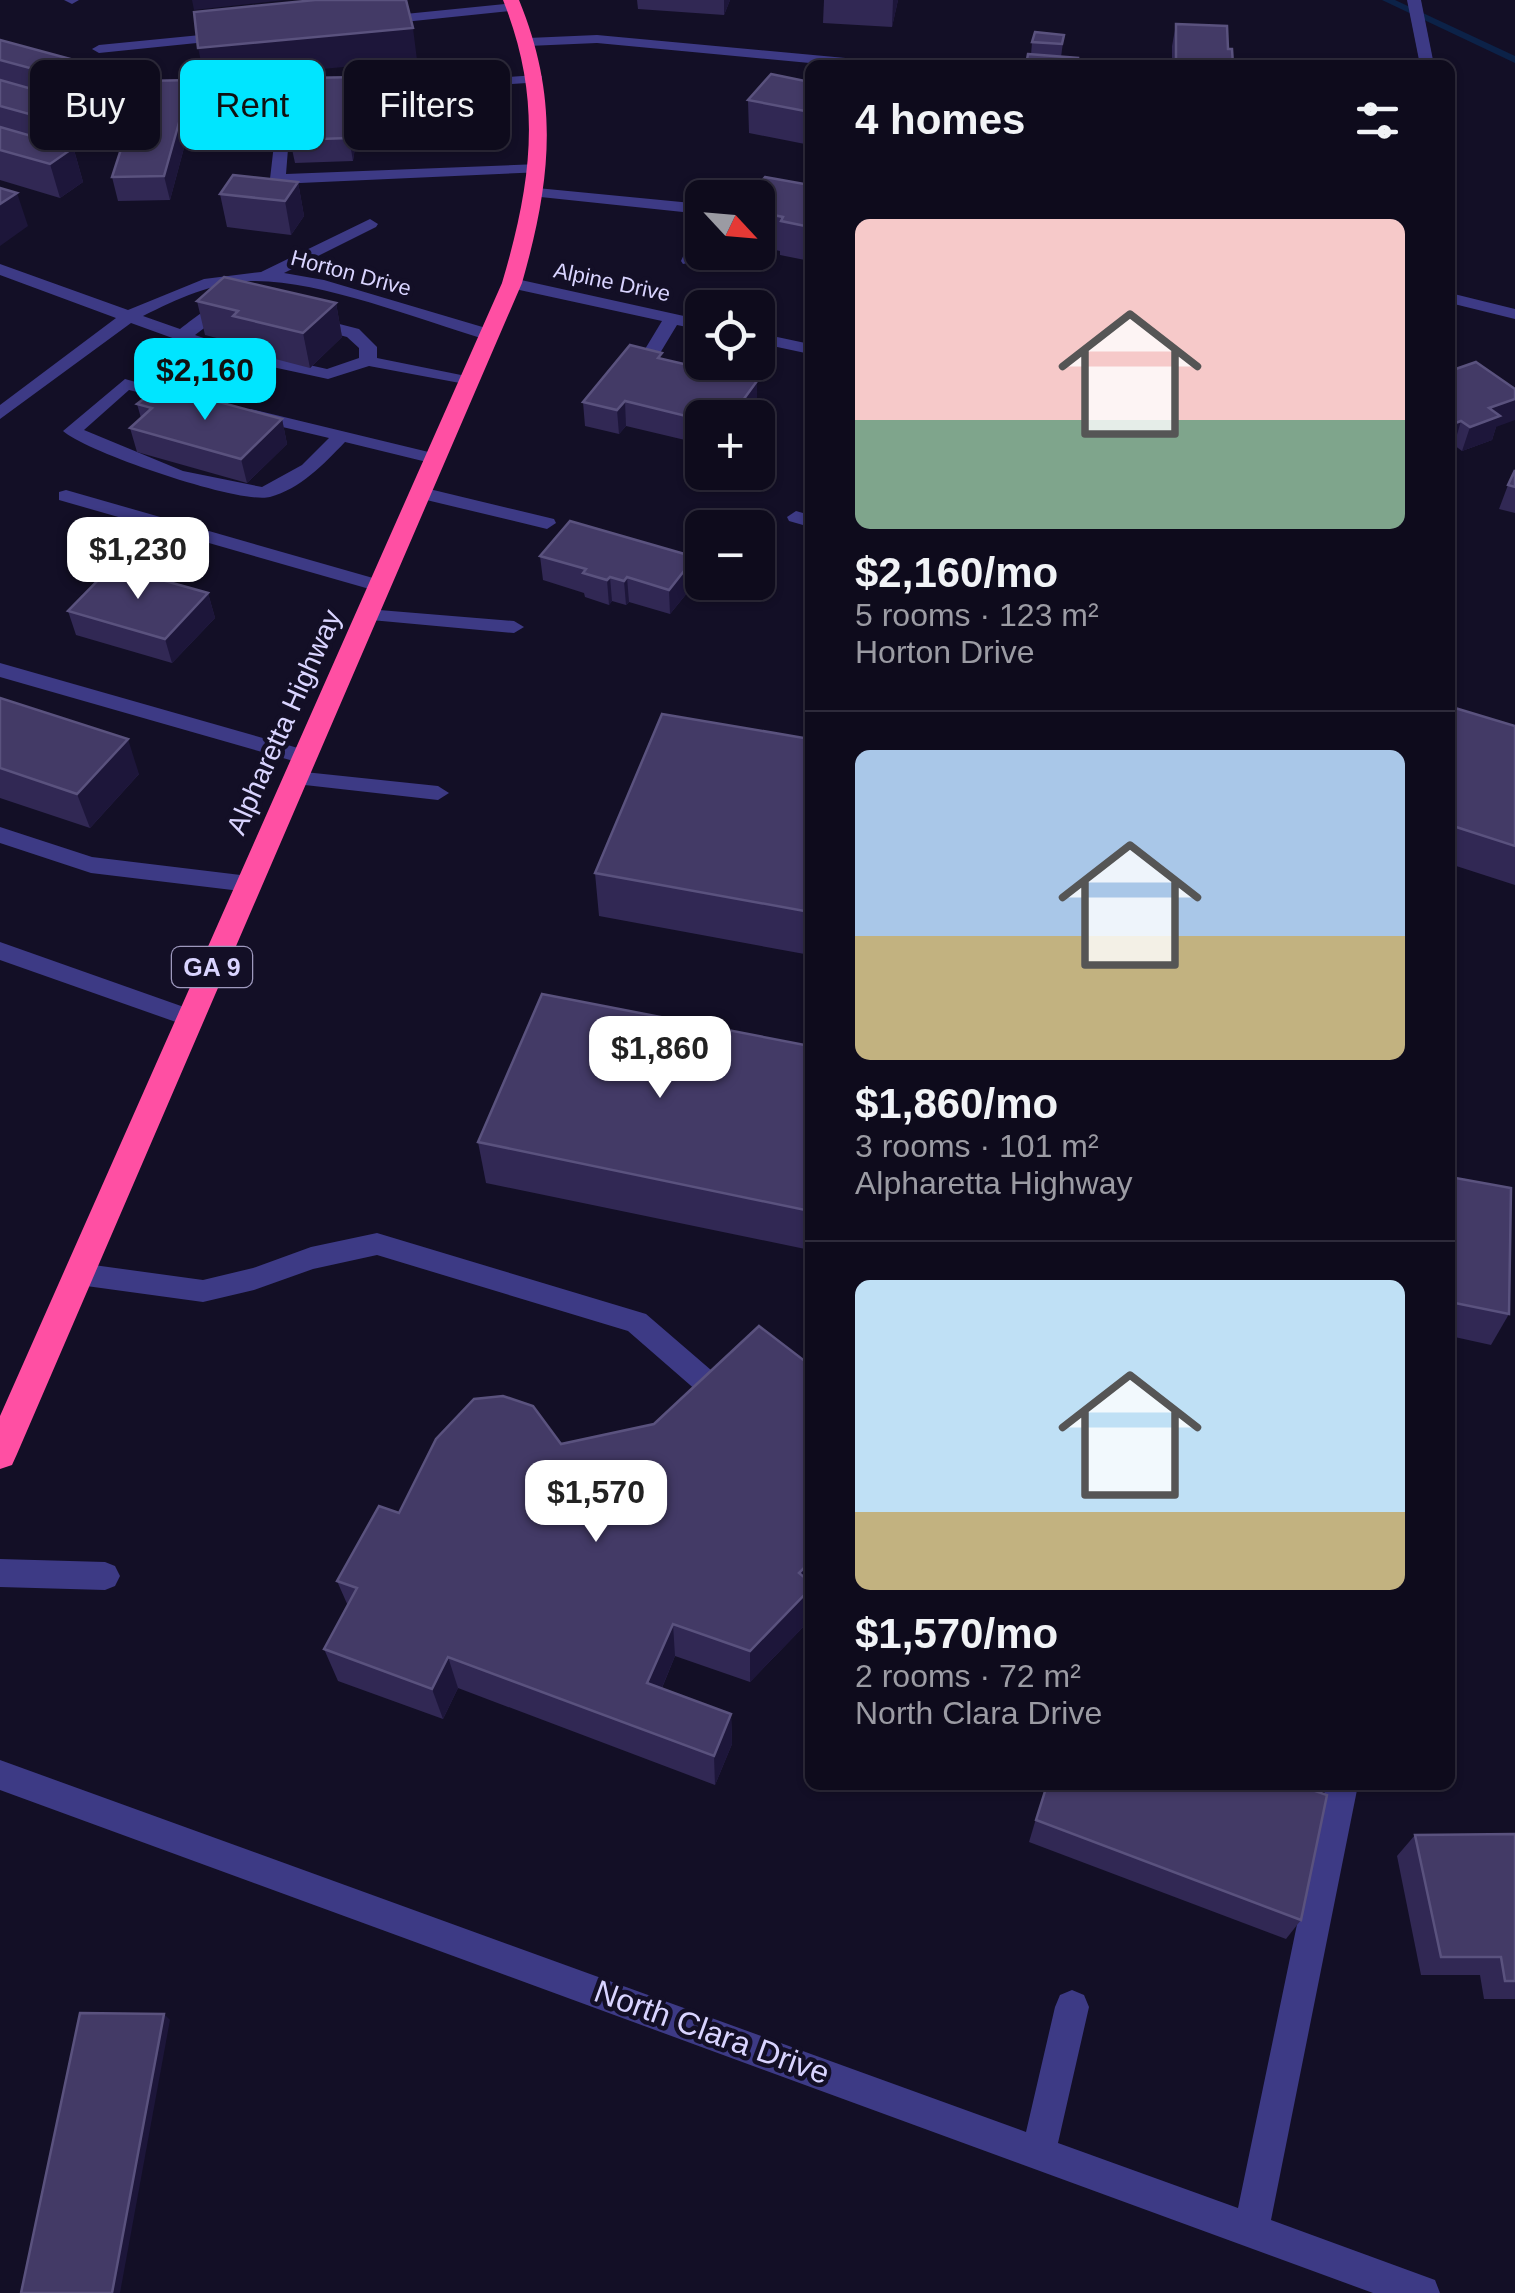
<!DOCTYPE html>
<meta charset="utf-8">
<style>
:root{--surface:#0e0b1c;--page:#171425;--text:#f1f3f6;--muted:#9b9ba3;--line:#2e2b3b;--accent:#00e5ff}
body{margin:0;font-family:Arial,sans-serif;background:var(--page);color:var(--text);height:100vh;display:flex;flex-direction:column;font-size:38px;white-space:nowrap}
*{box-sizing:border-box;margin:0}
p{font-size:32px;color:var(--muted)}
.icon{flex:none;width:55px;height:55px;fill:none;stroke:currentColor;stroke-width:2;stroke-linecap:round;stroke-linejoin:round}
.map{position:relative;flex:1;overflow:hidden}
.side{position:absolute;left:805px;top:60px;width:650px;height:1730px;display:flex;flex-direction:column;background:var(--surface);border-radius:15px;box-shadow:0 2px 8px #0004,0 0 0 2px var(--line)}
.side>*{flex:none}
.guide{position:absolute;left:30px;top:60px;width:625px;height:90px;display:flex;gap:20px}
.needle{width:65px;rotate:116deg}
.tools{position:absolute;left:685px;top:180px;display:grid;gap:20px}
.tools a{display:grid;place-items:center;width:90px;height:90px;border-radius:15px;background:var(--surface);box-shadow:0 2px 8px #0004,0 0 0 2px var(--line);font-size:50px}
.price{position:absolute;translate:-50% -85px;padding:0 22px;border-radius:20px;background:#fff;color:#222;font-size:32px;line-height:65px;filter:drop-shadow(0 2px 5px #0008)}
.price::after{content:'';position:absolute;left:50%;top:60px;width:30px;height:22px;margin-left:-15px;background:inherit;clip-path:polygon(0 0,100% 0,50% 100%)}
.price.active{background:var(--accent);color:#111}
ul{padding:0;list-style:none}
li{display:grid;align-content:center;gap:20px;height:530px;padding:0 50px}
li+li{border-top:2px solid var(--line)}
li span{display:grid;place-items:center;height:310px;border-radius:15px;color:#555}
li>.icon{margin-inline-start:auto}
span .icon{width:180px;height:180px;fill:#fffc;stroke-width:1}
li b{font-size:42px}
h2{display:flex;justify-content:space-between;align-items:center;height:120px;padding:0 50px;font-size:42px}
.pill{padding:0 35px;border-radius:15px;background:var(--surface);box-shadow:0 2px 8px #0004,0 0 0 2px var(--line);font-size:35px;line-height:90px}
.pill.active{background:var(--accent);color:#111}
.map>svg:first-child{display:block}
.lines{fill:none;stroke-linecap:round;stroke-linejoin:round}
.stream{fill:#0c2248;fill-rule:evenodd}
.minor{fill:#3d3a85;fill-rule:evenodd}
.highway{fill:#ff4fa3;fill-rule:evenodd}
.wall{fill:#312854}
.shaded-wall{fill:#1d163a}
.building{fill:#433a66;stroke:#5a527e;stroke-width:2.5}
.labels{text-anchor:middle;dominant-baseline:central;stroke-width:9;stroke-linejoin:round;paint-order:stroke}
.far-street-label{font-size:22px;fill:#d9d4ff;stroke:#130f26}
.shield{fill:#130f26;stroke:#9e99be;stroke-width:2.5}
.shield-label{font-size:25px;font-weight:bold;fill:#d9d4ff}
.street-label{font-size:28px;fill:#d9d4ff;stroke:#130f26}
.near-street-label{font-size:32px;fill:#d9d4ff;stroke:#130f26}
</style>
<div class="map">
<svg width="1515" height="2293" viewBox="0 0 1515 2293">
<rect width="100%" height="100%" fill="#130f26"/>
<g class="lines">
<path class="stream" d="M1382 0H1395L1515 56V63Z"/>
<g class="minor">
<path d="M64 0H79L72 4Z"/>
<path d="M1407 0H1421L1434 65H1420Z"/>
<path d="M515 3 520 4V10L375 25 368 21 375 17Z"/>
<path d="M231 32 236 33V39L99 53 92 49 99 45Z"/>
<path d="M597 35 867 60 874 64 831 65 597 43 528 46 521 42 528 38Z"/>
<path d="M537 75 542 76V82L292 99 286 174 539 164 544 166V172L278 184 270 179 280 92Z"/>
<path d="M727 180 735 185 728 198H712L721 182Z"/>
<path d="M537 188 702 204V214L531 196V190Z"/>
<path d="M370 219 378 224 376 227 284 273 324 280 496 331V339H484C417 319 320 280 253 281 213 282 177 299 143 316L180 329C198 316 213 300 237 302V310L224 313 195 335 233 348 327 369 359 358V348L347 337 302 325 300 321 308 316 359 329 377 347V358L476 378V386L369 366 328 379 222 356 131 323 0 419V405L116 318 0 275V264L128 310 204 279 261 272Z"/>
<path d="M702 227V249L697 261 683 264 681 261 694 232Z"/>
<path d="M512 278 702 320V330L677 325 651 368H639L636 364 662 321 506 287 504 283Z"/>
<path d="M1450 293 1515 309V319L1450 303Z"/>
<path d="M758 333 810 344V354L758 343Z"/>
<path d="M125 379 211 403 202 408 129 390 84 430 183 471 262 487 302 465 329 438 245 418 242 414 251 409 441 455 444 459 435 464 345 442C324 464 300 489 270 497 241 505 86 452 63 431Z"/>
<path d="M421 487 554 519 556 523 547 529 414 497V489Z"/>
<path d="M66 490 387 582 390 586 387 590H373L59 500V492Z"/>
<path d="M796 511 810 515V527L789 521 787 517Z"/>
<path d="M367 609 514 621 524 627 514 633 360 619V611Z"/>
<path d="M0 663 312 752 315 757 304 764 0 677Z"/>
<path d="M295 771 438 786 449 793 438 800 287 783 284 778 287 773Z"/>
<path d="M0 827 92 857 249 876 260 884 249 892 91 873 0 843Z"/>
<path d="M0 942 198 1012 202 1018 190 1027 0 960Z"/>
<path d="M377 1233 646 1314 733 1389 737 1397 733 1405 723 1409 713 1405 628 1331 377 1255 313 1269 254 1290 203 1302 79 1285 70 1282 66 1274 70 1266 79 1263 203 1280 253 1268 311 1247Z"/>
<path d="M0 1559 105 1562 115 1566 120 1576 115 1586 105 1590 0 1587Z"/>
<path d="M0 1760 1026 2132 1055 2007 1060 1995 1072 1990 1084 1995 1089 2007 1058 2143 1238 2208 1326 1785H1358L1271 2220 1435 2280 1440 2293H1373L0 1790Z"/>
</g>
<path class="highway" d="M503 0H519C560 100 551 181 522 283L17 1454 12 1465 0 1469V1416L502 283C532 182 543 100 503 0Z"/>
</g>
<g class="wall">
<path d="M637 0H730L724 15 638 9Z"/>
<path d="M824 0H898L892 27 823 23Z"/>
<path d="M1176 24 1228 49 1233 65H1172V46Z"/>
<path d="M1064 35 1061 57 1031 55 1032 42Z"/>
<path d="M0 40 111 70 119 102 97 117 88 114 94 137 74 150 83 182 60 198 0 180Z"/>
<path d="M359 77 362 100 353 161 295 163 290 140Z"/>
<path d="M810 82V145L749 133 748 100Z"/>
<path d="M196 103 170 200 118 201 112 177Z"/>
<path d="M298 182 304 216 291 235 227 227 220 194Z"/>
<path d="M810 185V261L780 255V251L758 246V198Z"/>
<path d="M197 301 336 303 342 337 310 368 241 350 240 344 205 335Z"/>
<path d="M663 359 757 406 702 418V444L626 426 619 434 585 426 583 402Z"/>
<path d="M1450 371 1496 427 1492 440 1462 451 1454 445 1450 446Z"/>
<path d="M168 397 282 419 287 444 247 483 137 452 130 428 141 418 137 404Z"/>
<path d="M1515 470V513L1499 509 1508 485Z"/>
<path d="M540 556 695 557 696 582 670 614 629 602 626 605 612 601 609 605 585 597 584 593 543 580Z"/>
<path d="M208 593 215 618 172 663 76 635 68 611Z"/>
<path d="M0 698 139 774 90 828 0 798Z"/>
<path d="M1450 720 1515 726V885L1450 864Z"/>
<path d="M810 739V955L599 916 595 873Z"/>
<path d="M810 1046V1250L486 1183 478 1142Z"/>
<path d="M1450 1177 1509 1314 1491 1345 1450 1336Z"/>
<path d="M810 1365V1620L750 1682 675 1656 662 1688 731 1714 732 1744 715 1785 458 1688 443 1719 338 1681 324 1649 348 1606 337 1581 399 1513 561 1444 654 1424Z"/>
<path d="M1046 1785H1298L1301 1920 1286 1939 1029 1842Z"/>
<path d="M1515 1834V1999H1484L1480 1975H1421L1397 1856 1415 1835Z"/>
</g>
<g class="shaded-wall">
<path d="M192 0H285L194 10Z"/>
<path d="M724 0H730L724 15Z"/>
<path d="M893 0H898L892 27Z"/>
<path d="M413 28 417 60 205 80 198 48Z"/>
<path d="M111 70 119 102 97 117 89 84Z"/>
<path d="M359 77 362 100 353 161 349 138Z"/>
<path d="M191 80 196 103 170 200 164 176Z"/>
<path d="M85 104 94 137 74 150 83 182 60 198 50 164 66 153 58 122Z"/>
<path d="M298 182 304 216 291 235 285 201Z"/>
<path d="M17 193 28 226 0 246V204Z"/>
<path d="M336 303 342 337 310 368 303 333Z"/>
<path d="M757 381V406L748 418H730Z"/>
<path d="M1515 399V420L1496 427 1492 440 1462 451 1470 427 1489 408Z"/>
<path d="M625 401 626 426 619 434 617 410Z"/>
<path d="M282 419 287 444 247 483 241 459Z"/>
<path d="M1461 421 1454 445 1450 446V425Z"/>
<path d="M695 557 696 582 670 614 669 590Z"/>
<path d="M610 577 612 601 609 605 607 580Z"/>
<path d="M627 577 629 602 626 605 624 581Z"/>
<path d="M208 593 215 618 172 663 165 639Z"/>
<path d="M128 739 139 774 90 828 77 794Z"/>
<path d="M810 1562V1620L750 1682V1651L799 1573Z"/>
<path d="M673 1624 675 1656 651 1714 647 1683Z"/>
<path d="M448 1657 458 1688 443 1719 432 1689Z"/>
<path d="M731 1714 732 1744 715 1785 714 1756Z"/>
<path d="M164 2014 170 2020 120 2293H112Z"/>
</g>
<g class="building">
<path d="M315 0H406L413 28 198 48 194 12Z"/>
<path d="M1176 24 1227 26 1228 49H1232L1233 65H1176Z"/>
<path d="M1035 32 1064 35 1062 44 1032 42Z"/>
<path d="M0 40 111 70 89 84 0 60Z"/>
<path d="M1028 54 1078 58 1077 65H1026Z"/>
<path d="M771 74 810 82V112L748 100Z"/>
<path d="M359 77 349 138 290 140 303 78Z"/>
<path d="M0 80 85 104 58 122 0 106Z"/>
<path d="M191 80 164 176 112 177 143 81Z"/>
<path d="M0 127 73 148 50 164 0 150Z"/>
<path d="M233 175 298 182 285 201 220 194Z"/>
<path d="M765 177 810 185V227L781 221 783 217 758 212V198H748Z"/>
<path d="M0 188 17 193 0 204Z"/>
<path d="M224 277 336 303 303 333 233 316 238 311 197 301Z"/>
<path d="M630 345 662 353 658 358 757 381 730 418H702V420L625 401 617 410 583 402Z"/>
<path d="M1476 362 1515 389V399L1489 408 1500 416 1470 427 1461 421 1450 425V371Z"/>
<path d="M175 390 282 419 241 459 130 428 152 408 137 404 151 393 168 397Z"/>
<path d="M1515 470V487L1508 485Z"/>
<path d="M570 521 695 557 669 590 627 577 624 581 610 577 607 580 583 573 586 569 540 556Z"/>
<path d="M112 566 208 593 165 639 68 611Z"/>
<path d="M0 698 128 739 77 794 0 768Z"/>
<path d="M1455 708 1515 726V846L1450 825V720Z"/>
<path d="M662 714 810 739V912L595 873Z"/>
<path d="M542 994 810 1046V1211L478 1142Z"/>
<path d="M1450 1177 1511 1188 1509 1314 1450 1302Z"/>
<path d="M759 1326 810 1365V1562L799 1573 810 1582V1589L750 1651 673 1624 647 1683 731 1714 714 1756 448 1657 432 1689 324 1649 357 1588 337 1581 379 1506 399 1513 436 1439 474 1399 503 1396 533 1406 561 1444 654 1424Z"/>
<path d="M1047 1785H1298L1327 1795 1301 1920 1036 1820Z"/>
<path d="M1515 1834V1981H1505L1501 1957H1441L1415 1835Z"/>
<path d="M80 2013 164 2014 112 2293H21Z"/>
</g>
<g class="labels">
<g class="far-street-label">
<text transform="translate(351 273) rotate(15)">Horton Drive</text>
<text transform="translate(612 282) rotate(12)">Alpine Drive</text>
</g>
<rect class="shield" x="172" y="947" width="80" height="40" rx="8"/>
<g class="shield-label">
<text x="212" y="967">GA 9</text>
</g>
<g class="street-label">
<text transform="translate(284 722) rotate(-66)">Alpharetta Highway</text>
</g>
<g class="near-street-label">
<text transform="translate(712 2032) rotate(20)">North Clara Drive</text>
</g>
</g>
</svg>
<div class="tools">
<a><svg class="needle" viewBox="-14 -14 28 28"><path d="M0-13l5 13h-10z" fill="#e53935"/><path d="M0 13l5-13h-10z" fill="#9b9ba3"/></svg></a>
<a><svg class="icon" aria-label="locate" viewBox="0 0 24 24"><circle cx="12" cy="12" r="6"/><path d="M12 2v4M12 18v4M2 12h4M18 12h4"/></svg></a>
<a>+</a>
<a>−</a>
</div>
<b class="price active" style="left:205px;top:423px">$2,160</b>
<b class="price" style="left:138px;top:602px">$1,230</b>
<b class="price" style="left:660px;top:1101px">$1,860</b>
<b class="price" style="left:596px;top:1545px">$1,570</b>
<div class="guide">
<a class="pill">Buy</a>
<a class="pill active">Rent</a>
<a class="pill">Filters</a>
</div>
<section class="side">
<h2>4 homes<svg class="icon" aria-label="filters" viewBox="0 0 24 24"><path d="M4 7h16M4 17h16"/><circle cx="9" cy="7" r="2"/><circle cx="15" cy="17" r="2"/></svg></h2>
<ul>
<li><span style="background:linear-gradient(#f6c9c9 65%,#7fa58c 0)"><svg class="icon" aria-label="home" viewBox="0 0 24 24"><path d="M3 11l9-7 9 7M6 9v11h12V9"/></svg></span><div><b>$2,160/mo</b><p>5 rooms · 123 m²</p><p>Horton Drive</p></div></li>
<li><span style="background:linear-gradient(#a9c7e8 60%,#c2b280 0)"><svg class="icon" aria-label="home" viewBox="0 0 24 24"><path d="M3 11l9-7 9 7M6 9v11h12V9"/></svg></span><div><b>$1,860/mo</b><p>3 rooms · 101 m²</p><p>Alpharetta Highway</p></div></li>
<li><span style="background:linear-gradient(#bfe0f5 75%,#c2b280 0)"><svg class="icon" aria-label="home" viewBox="0 0 24 24"><path d="M3 11l9-7 9 7M6 9v11h12V9"/></svg></span><div><b>$1,570/mo</b><p>2 rooms · 72 m²</p><p>North Clara Drive</p></div></li>
</ul>
</section>
</div>
